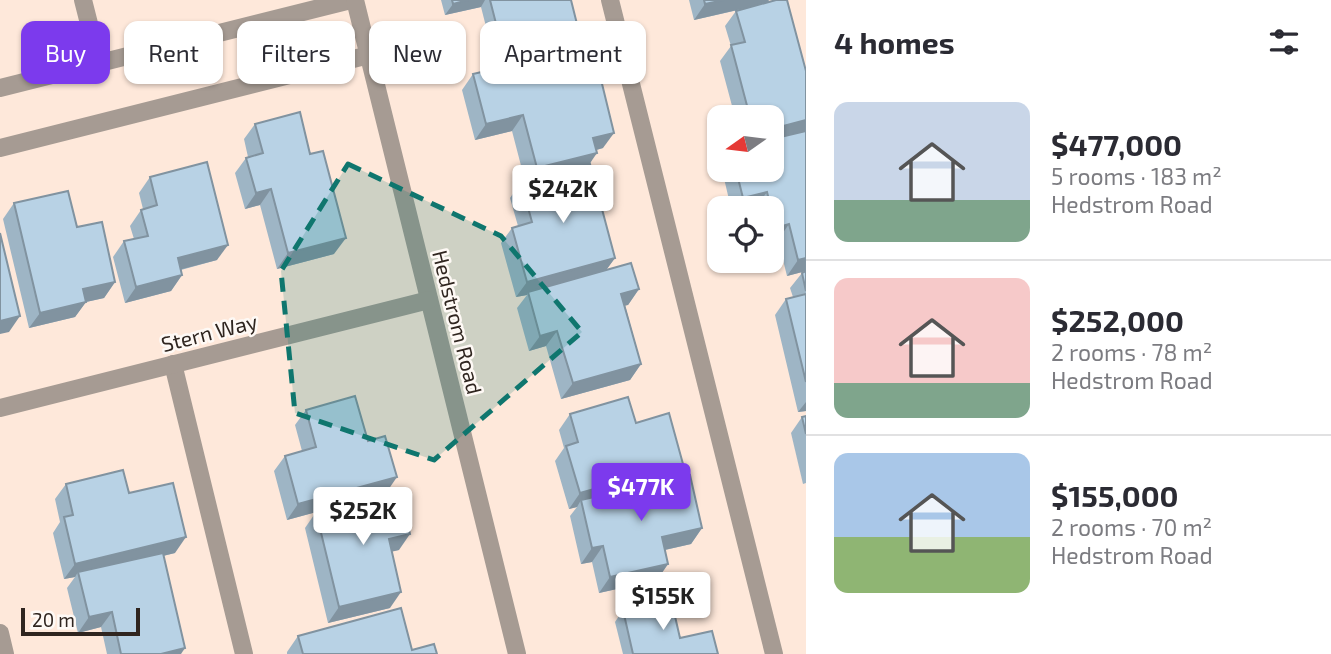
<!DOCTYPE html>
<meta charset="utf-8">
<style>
:root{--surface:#fff;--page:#f2f2f3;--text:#2b2b33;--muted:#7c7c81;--line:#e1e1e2;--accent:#7c3aed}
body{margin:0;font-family:"Exo 2",sans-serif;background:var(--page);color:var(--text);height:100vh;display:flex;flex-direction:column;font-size:26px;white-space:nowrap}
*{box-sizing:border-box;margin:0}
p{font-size:23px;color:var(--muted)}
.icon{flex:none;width:38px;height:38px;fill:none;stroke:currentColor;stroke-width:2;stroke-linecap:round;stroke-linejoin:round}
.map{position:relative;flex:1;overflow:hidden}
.drawer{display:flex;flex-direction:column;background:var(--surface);width:525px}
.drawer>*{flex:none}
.banner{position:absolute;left:21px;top:21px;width:665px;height:63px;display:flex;gap:14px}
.needle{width:46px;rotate:256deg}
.controls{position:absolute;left:707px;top:105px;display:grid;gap:14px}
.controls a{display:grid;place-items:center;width:77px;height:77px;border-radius:14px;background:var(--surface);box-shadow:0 2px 5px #0004;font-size:35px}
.scale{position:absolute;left:21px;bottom:18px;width:119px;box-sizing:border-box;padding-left:7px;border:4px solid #2f251f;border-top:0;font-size:19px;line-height:24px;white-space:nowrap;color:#2f251f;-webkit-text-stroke:5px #fef9f5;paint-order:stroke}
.price{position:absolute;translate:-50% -60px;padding:0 16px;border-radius:7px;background:#fff;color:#222;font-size:23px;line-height:46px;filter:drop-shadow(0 2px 4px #0008)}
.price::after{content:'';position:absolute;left:50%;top:42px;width:21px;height:16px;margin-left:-10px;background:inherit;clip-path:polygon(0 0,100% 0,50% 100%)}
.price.on{background:var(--accent);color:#fff}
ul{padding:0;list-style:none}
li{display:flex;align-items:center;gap:21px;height:175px;padding:0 28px}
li+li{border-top:2px solid var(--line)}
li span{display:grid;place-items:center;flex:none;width:196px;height:140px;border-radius:14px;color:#555}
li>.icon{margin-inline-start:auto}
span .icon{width:84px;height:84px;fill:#fffc;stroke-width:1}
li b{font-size:30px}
h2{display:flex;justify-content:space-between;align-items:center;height:84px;padding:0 28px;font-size:30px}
.pill{padding:0 24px;border-radius:14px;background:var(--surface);box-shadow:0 2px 5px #0004;font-size:24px;line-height:63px}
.pill.on{background:var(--accent);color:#fff}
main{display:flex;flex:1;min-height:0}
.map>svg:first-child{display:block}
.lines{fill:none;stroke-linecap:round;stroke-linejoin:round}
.lane{stroke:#a69b93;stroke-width:18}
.street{stroke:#a69b93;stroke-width:18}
.wall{fill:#9eb5c5}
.shaded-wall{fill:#8193a0}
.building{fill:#b8d2e5;stroke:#8193a0;stroke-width:2}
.marked{fill:#0f766e;fill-opacity:0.2;stroke:#0f766e;stroke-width:5;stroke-dasharray:14 9;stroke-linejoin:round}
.labels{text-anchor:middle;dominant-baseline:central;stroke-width:5;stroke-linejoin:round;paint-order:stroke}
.street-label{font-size:21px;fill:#2f251f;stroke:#fef9f5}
</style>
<main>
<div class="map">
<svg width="806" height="654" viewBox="0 0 806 654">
<rect width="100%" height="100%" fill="#fee8da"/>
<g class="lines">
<g class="lane">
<path d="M83 0 99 63"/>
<path d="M610 0 774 654"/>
<path d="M0 88 351 0"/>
<path d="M0 148 369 55"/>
<path d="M173 364 244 654"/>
</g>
<g class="street">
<path d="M355 0 517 654"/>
<path d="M0 408 429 300"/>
<path d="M0 633 5 654"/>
</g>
</g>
<g class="wall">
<path d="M441 0H571L578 28 569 40 494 58 481 7 445 15Z"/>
<path d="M689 0H769L767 2 806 271 787 276 778 240 772 242V208H731L722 170H772V117H735L720 61 731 46 725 26 736 11 747 8 694 20Z"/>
<path d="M473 74H518L603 148 596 150 590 164 615 258 606 270 639 289 628 305H625L641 364 630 380 561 399 546 346 529 351 517 308 527 295 516 297 501 243 512 228 518 226 510 198 521 182 525 181 512 131 475 140 462 90Z"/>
<path d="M255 124 334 254 277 269 260 205 245 209 235 173 246 158 248 157 244 139Z"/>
<path d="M150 177 217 260 181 270 182 275 171 291 125 303 113 257 124 241 134 239 130 226 141 210 143 209 139 193Z"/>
<path d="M14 203 77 227 115 282 104 298 86 302 75 317 29 328 3 219Z"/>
<path d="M806 271V411L798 412 775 315 786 299 793 297 790 288 802 273Z"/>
<path d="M306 410 368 441 386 493 287 520 274 471 285 456 302 451 295 425Z"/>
<path d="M570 414 636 423 702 528 691 544 665 550 668 564 657 580 599 593 592 562 581 564 570 516 577 507 569 509 555 461 564 448 559 430Z"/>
<path d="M806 416V483L803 484 791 433 802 417Z"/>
<path d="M66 484 129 493 175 553 163 556 181 654H107L101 627 78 633 67 588 75 577 64 579 53 533 60 522 55 499Z"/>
<path d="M316 512 399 550 392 551 390 608 328 623 305 528Z"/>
<path d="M623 610 680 638 718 654H623L615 622Z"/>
<path d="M298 636 412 650 437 654H287V652Z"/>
</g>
<g class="shaded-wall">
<path d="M468 0H485L481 7 445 15 453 4Z"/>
<path d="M724 0H769L767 3 694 20 705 4Z"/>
<path d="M578 28 569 40 494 58 502 47Z"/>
<path d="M523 115 512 131 475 140 486 124Z"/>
<path d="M806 120V132L772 142V129Z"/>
<path d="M614 133 603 148 582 154 593 138Z"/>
<path d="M597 153 586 169 526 184 537 168Z"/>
<path d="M271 189 260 205 245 209 256 193Z"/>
<path d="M767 192 756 207 736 208 743 198Z"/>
<path d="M789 224 778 240 772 242V234L776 228Z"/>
<path d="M346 238 334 254 277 269 288 253Z"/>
<path d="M228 245 217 260 167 273 178 258Z"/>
<path d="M615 258 604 273 528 292 527 295 516 297 527 282Z"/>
<path d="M806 258V271L787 276 798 260Z"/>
<path d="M182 275 171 291 125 303 136 287Z"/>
<path d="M115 282 104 298 86 302 75 317 29 328 40 313 83 289Z"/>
<path d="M639 289 628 305 610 310 621 294Z"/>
<path d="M20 316 9 332 0 334V321Z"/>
<path d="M557 331 546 346 529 351 540 336Z"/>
<path d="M641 364 630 380 561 399 573 383Z"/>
<path d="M806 402V411L798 412Z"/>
<path d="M683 464 672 480 581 500 577 507 569 509 580 493Z"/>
<path d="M397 477 386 493 287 520 298 504Z"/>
<path d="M702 528 691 544 651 553 662 537Z"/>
<path d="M410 534 399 550 378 555 389 539Z"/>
<path d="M186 537 175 553 79 576 78 572 75 577 64 579 75 564Z"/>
<path d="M603 546 592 562 581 564 592 548Z"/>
<path d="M668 564 657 580 599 593 610 577Z"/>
<path d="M401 592 390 608 328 623 339 607Z"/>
<path d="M112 612 101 627 78 633 89 617Z"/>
<path d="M185 648 181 654H161Z"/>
</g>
<g class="building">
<path d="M452 0H468L453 4Z"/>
<path d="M490 0H571L578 28 502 47Z"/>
<path d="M704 0H724L705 4Z"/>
<path d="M776 0H787L806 71V120L772 129V117H750L731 45 745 42 736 11Z"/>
<path d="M595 55 614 133 593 138 597 153 537 168 523 115 486 124 473 74 515 64 518 74Z"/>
<path d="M300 112 310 154 323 151 346 238 288 253 271 189 256 193 246 158 263 153 255 124Z"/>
<path d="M806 131V258L798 260 789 224 776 228 767 192 743 198 736 170H772V139Z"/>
<path d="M207 162 228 245 178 258 182 275 136 287 124 241 148 236 141 210 157 205 150 177Z"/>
<path d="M590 164 615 258 527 282 512 228 532 222 521 182Z"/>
<path d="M68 191 77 227 102 222 115 282 83 289 86 302 40 313 14 203Z"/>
<path d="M0 233 20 316 0 321Z"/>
<path d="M631 263 639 289 621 294 641 364 573 383 557 331 540 336 528 292Z"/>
<path d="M806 271V291L802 273Z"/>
<path d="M806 294V382L786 299Z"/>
<path d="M355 396 368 441 385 436 397 477 298 504 285 456 316 447 306 410Z"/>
<path d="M628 397 636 423 669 413 683 464 580 493 566 446 578 442 570 414Z"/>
<path d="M806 416V434L802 417Z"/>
<path d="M123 470 129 493 173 483 186 537 75 564 64 517 73 515 66 484Z"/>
<path d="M690 475 702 528 662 537 668 564 610 577 603 546 592 548 581 500Z"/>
<path d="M400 492 410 534 389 539 401 592 339 607 316 512Z"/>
<path d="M163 553 185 648 161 654H121L112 612 89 617 78 572Z"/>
<path d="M671 599 680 638 712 631 718 654H632H633L623 610Z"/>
<path d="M401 608 412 650 434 644 437 654H303L298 636Z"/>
</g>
<path class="marked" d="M348 164 501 236 582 332 434 460 295 413 281 271Z"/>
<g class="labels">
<g class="street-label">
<text transform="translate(458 322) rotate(76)">Hedstrom Road</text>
<text transform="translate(209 332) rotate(-14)">Stern Way</text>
</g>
</g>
</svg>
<div class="controls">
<a><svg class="needle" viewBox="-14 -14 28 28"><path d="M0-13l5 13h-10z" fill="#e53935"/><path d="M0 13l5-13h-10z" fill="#7c7c81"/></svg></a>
<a><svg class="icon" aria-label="locate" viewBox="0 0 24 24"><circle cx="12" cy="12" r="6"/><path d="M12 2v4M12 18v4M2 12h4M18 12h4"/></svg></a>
</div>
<div class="scale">20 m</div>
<b class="price" style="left:563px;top:225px">$242K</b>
<b class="price on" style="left:641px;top:523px">$477K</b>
<b class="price" style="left:363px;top:547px">$252K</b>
<b class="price" style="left:663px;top:632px">$155K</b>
<div class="banner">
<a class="pill on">Buy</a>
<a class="pill">Rent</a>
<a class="pill">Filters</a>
<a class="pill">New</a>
<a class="pill">Apartment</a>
</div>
</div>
<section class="drawer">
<h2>4 homes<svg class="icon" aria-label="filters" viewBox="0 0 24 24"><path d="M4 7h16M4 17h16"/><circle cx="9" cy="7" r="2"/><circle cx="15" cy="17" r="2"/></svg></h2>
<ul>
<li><span style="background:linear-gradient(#c9d6e8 70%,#7fa58c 0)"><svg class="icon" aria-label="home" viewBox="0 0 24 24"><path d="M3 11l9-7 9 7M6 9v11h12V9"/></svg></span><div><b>$477,000</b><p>5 rooms · 183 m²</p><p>Hedstrom Road</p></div></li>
<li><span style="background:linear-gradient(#f6c9c9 75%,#7fa58c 0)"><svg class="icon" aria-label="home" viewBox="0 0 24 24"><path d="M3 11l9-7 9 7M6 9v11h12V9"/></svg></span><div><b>$252,000</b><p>2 rooms · 78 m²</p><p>Hedstrom Road</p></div></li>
<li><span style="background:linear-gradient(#a9c7e8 60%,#8fb573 0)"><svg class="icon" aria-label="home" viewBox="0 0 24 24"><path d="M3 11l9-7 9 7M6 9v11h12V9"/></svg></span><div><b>$155,000</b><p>2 rooms · 70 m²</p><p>Hedstrom Road</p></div></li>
</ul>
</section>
</main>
